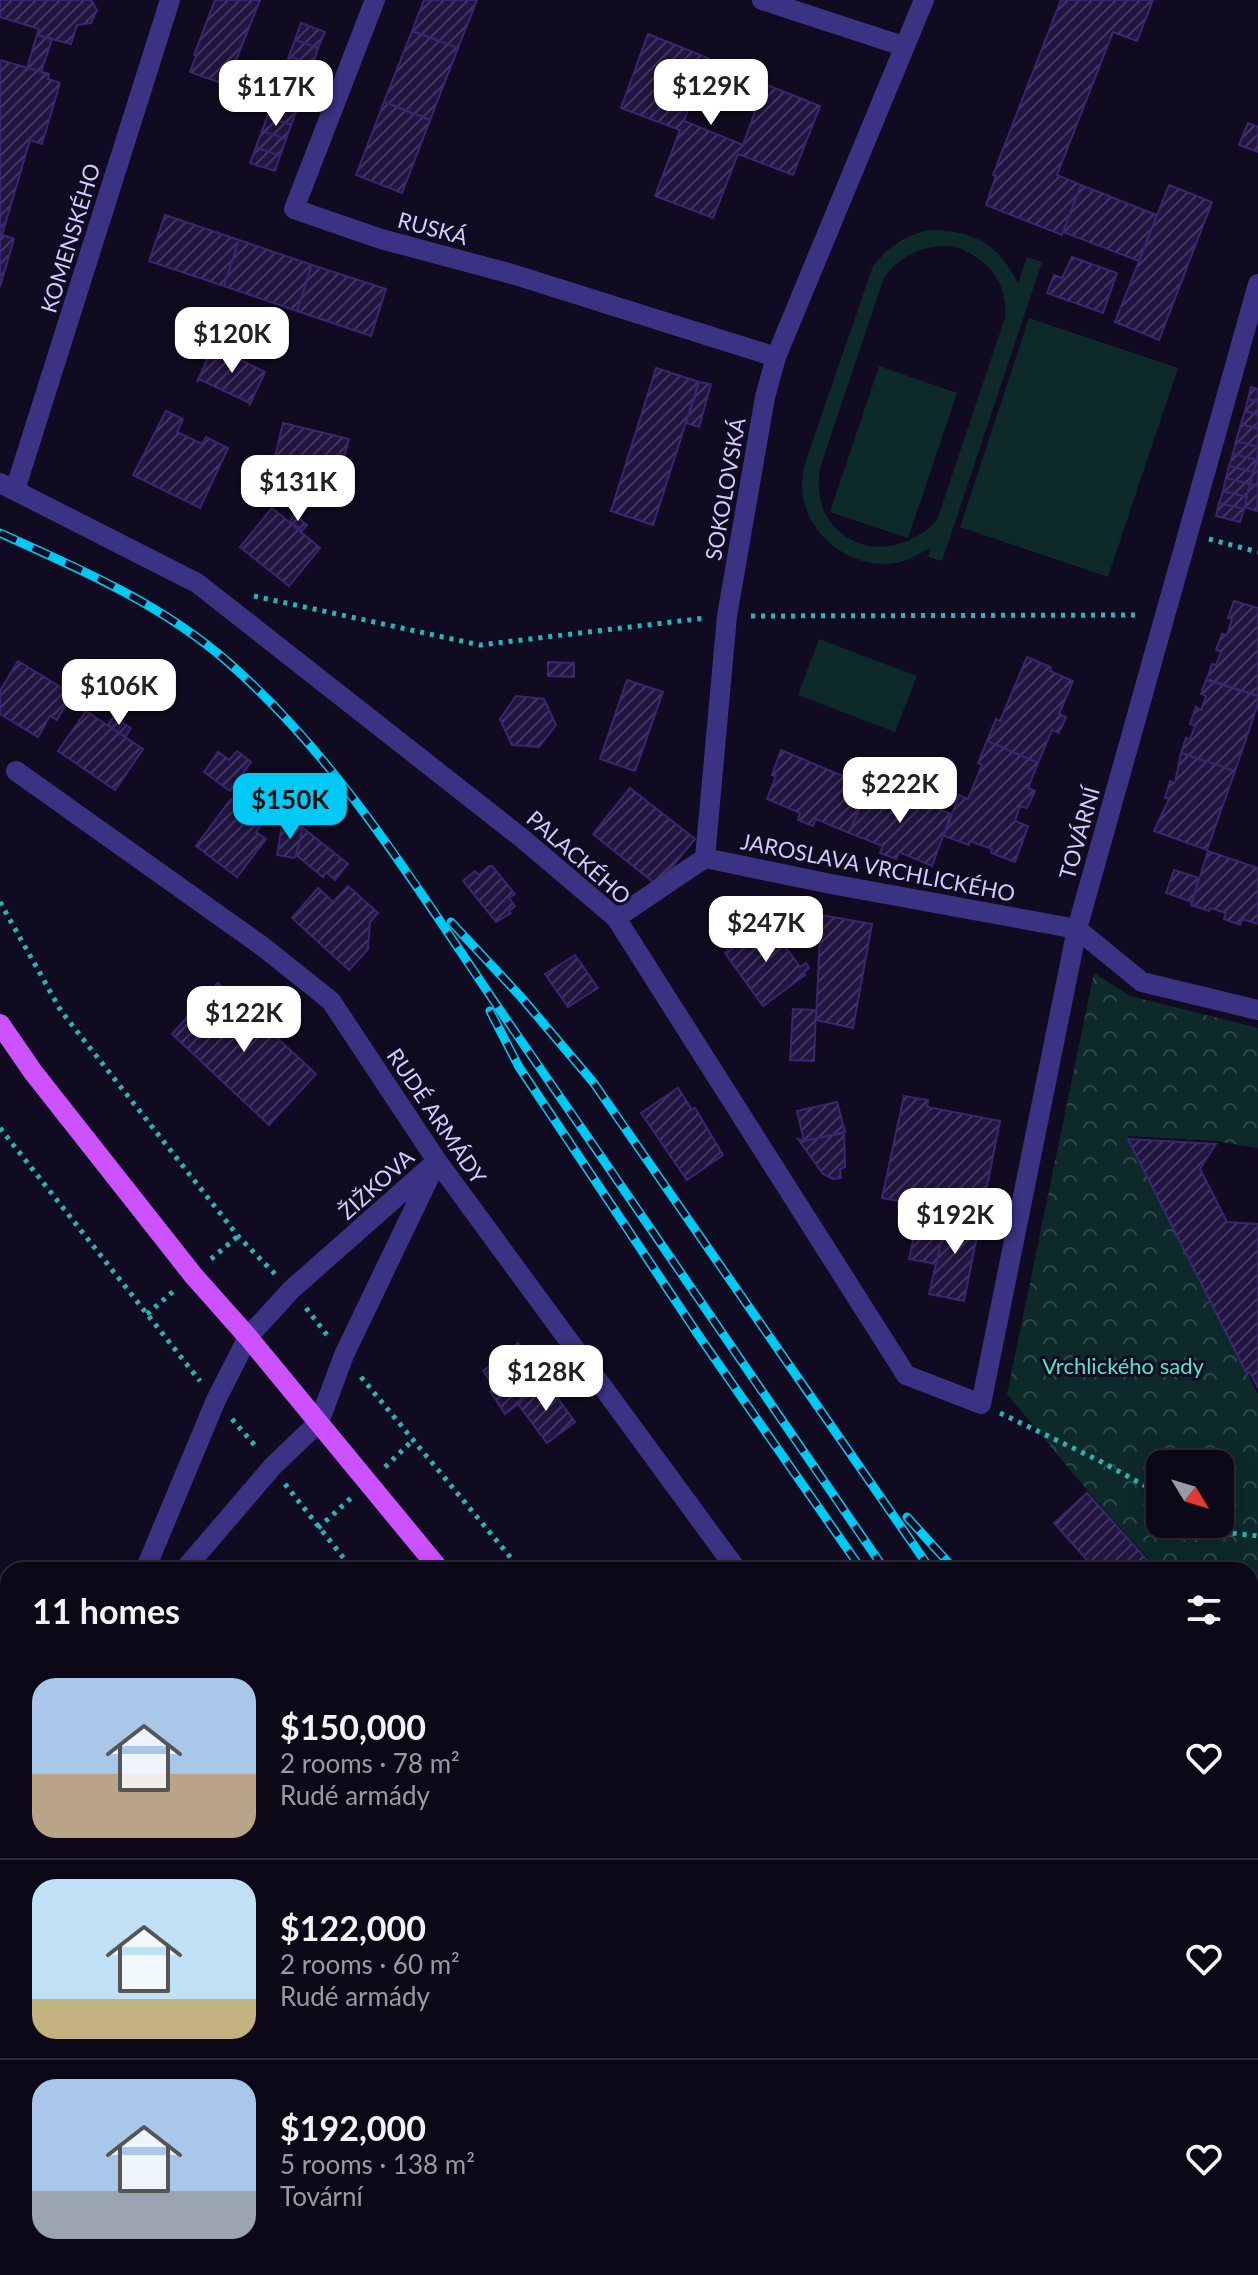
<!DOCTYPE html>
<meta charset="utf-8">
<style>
:root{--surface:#0c0818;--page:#151121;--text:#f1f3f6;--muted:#9a9aa2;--line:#2c2937;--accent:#00c9f5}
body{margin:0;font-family:Lato,sans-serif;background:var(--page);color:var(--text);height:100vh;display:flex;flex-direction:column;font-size:30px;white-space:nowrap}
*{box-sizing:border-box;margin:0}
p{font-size:26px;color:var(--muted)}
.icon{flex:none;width:44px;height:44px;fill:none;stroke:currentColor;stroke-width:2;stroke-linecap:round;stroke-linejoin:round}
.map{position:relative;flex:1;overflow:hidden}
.sheet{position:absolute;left:0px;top:1562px;width:1258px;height:714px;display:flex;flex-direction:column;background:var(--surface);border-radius:24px 24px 0 0;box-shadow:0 4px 20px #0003,0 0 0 2px var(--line)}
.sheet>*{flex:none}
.needle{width:52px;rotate:128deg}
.buttons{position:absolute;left:1146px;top:1450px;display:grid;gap:16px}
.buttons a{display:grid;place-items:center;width:88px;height:88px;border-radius:16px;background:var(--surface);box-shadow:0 4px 20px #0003,0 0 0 2px var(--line);font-size:40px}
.price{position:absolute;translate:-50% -68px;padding:0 18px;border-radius:16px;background:#fff;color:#222;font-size:26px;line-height:52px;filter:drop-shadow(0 2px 4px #0008)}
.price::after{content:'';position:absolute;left:50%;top:48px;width:24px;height:18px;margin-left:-12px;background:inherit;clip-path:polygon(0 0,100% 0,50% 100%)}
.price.current{background:var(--accent);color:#111}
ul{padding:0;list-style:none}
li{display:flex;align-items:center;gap:24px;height:200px;padding:0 32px}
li+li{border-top:2px solid var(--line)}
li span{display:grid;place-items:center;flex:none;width:224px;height:160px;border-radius:24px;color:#555}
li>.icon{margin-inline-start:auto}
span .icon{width:96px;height:96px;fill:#fffc;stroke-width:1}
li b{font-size:34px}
h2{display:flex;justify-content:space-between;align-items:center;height:96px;padding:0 32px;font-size:34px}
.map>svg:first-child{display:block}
.forest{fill:url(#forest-crowns);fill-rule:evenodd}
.garden{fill:#0d292a;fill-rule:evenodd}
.building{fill:url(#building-hatch);stroke:#3a2670;stroke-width:2}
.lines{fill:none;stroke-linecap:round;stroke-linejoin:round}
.path{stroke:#24b6b9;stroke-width:5;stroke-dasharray:4 6;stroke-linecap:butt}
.minor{stroke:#3b3283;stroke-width:20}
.major{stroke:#cc51ff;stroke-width:20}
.rail-casing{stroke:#00c9f5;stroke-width:9}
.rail{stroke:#100b20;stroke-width:6;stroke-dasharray:18;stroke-linecap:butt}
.labels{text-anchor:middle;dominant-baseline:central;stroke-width:6;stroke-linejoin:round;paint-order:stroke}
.street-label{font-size:22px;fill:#d4caff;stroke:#100b20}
.park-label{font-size:22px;fill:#4de8cd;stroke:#100b20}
</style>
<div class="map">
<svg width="1258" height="2275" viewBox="0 0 1258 2275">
<defs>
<pattern id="forest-crowns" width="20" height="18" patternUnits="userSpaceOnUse" patternTransform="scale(2)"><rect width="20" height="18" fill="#0d292a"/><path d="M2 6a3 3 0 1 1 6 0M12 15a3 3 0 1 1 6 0" fill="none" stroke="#2f474a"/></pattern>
<pattern id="building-hatch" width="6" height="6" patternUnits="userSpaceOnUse" patternTransform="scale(2)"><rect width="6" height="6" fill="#221542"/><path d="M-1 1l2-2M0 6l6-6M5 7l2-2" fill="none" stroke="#41365e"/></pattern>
</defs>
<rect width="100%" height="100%" fill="#100b20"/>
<path class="forest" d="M1094 973 1130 996 1258 1028V1148L1215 1141 1128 1136 1258 1394V1686L1250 1676V1570H1158L1086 1489 1007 1394ZM1160 1464H1220V1524H1160Z"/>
<g class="garden">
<path d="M928 230C972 230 999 243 1018 284L1027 257 1042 262 942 561 928 557 930 548C919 554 908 561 896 563 850 571 802 532 802 485 802 477 804 468 806 460L873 266C888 247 904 236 928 230ZM952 246C986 256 1009 282 1005 318L937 520C885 575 805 539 821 465L884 278C901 254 923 245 952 246Z"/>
<path d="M1029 318 1178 368 1108 577 960 527Z"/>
<path d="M879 366 957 393 908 538 830 512Z"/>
<path d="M819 639 917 676 895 732 798 695Z"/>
</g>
<g class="building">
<path d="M0 0H91L97 10 91 23 77 25 71 44 37 35 39 29 0 17Z"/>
<path d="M215 0H260L226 85 190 72 196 56 194 55Z"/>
<path d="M424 0H477L458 48 412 31Z"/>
<path d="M1061 0H1153L1137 41 1113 32 1057 175 1081 185 1062 235 986 205 996 176 993 175Z"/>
<path d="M301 23 325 32 318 48 295 40Z"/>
<path d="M412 31 458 48 430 120 384 102Z"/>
<path d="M648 34 708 58 684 121 743 145 765 84 820 106 793 175 738 154 713 218 655 196 680 130 621 108Z"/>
<path d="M37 35 52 39 41 72 27 68Z"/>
<path d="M295 40 318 48 313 65 289 56Z"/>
<path d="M289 56 313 65 307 82 283 73Z"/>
<path d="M0 60 49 74 48 79 60 83 42 144 30 140 2 235 14 239 0 287Z"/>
<path d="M283 73 307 82 301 98 277 89Z"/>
<path d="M277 89 301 98 296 112 272 103Z"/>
<path d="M384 102 430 120 402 193 356 175Z"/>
<path d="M272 103 296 112 291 125 267 117Z"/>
<path d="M267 117 291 125 286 139 262 131Z"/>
<path d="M1248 123 1258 127V152L1239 145Z"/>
<path d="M262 131 286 139 280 156 256 147Z"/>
<path d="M256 147 280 156 275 171 250 163Z"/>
<path d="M1081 185 1157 215 1139 261 1063 232Z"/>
<path d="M1169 185 1212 202 1159 340 1115 322Z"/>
<path d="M165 215 239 240 224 286 149 261Z"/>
<path d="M239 240 312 265 297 311 224 286Z"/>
<path d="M1072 257 1117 273 1103 313 1047 293 1054 275 1062 278Z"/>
<path d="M312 265 386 289 371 336 297 311Z"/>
<path d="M213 347 265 372 249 406 250 403 199 379 197 382Z"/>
<path d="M656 368 699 382 653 525 611 511Z"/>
<path d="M699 382 711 384 699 427 686 423Z"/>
<path d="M1251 387 1258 389V402L1248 399Z"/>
<path d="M1248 399 1258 402V415L1245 411Z"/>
<path d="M166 411 183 419 177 432 202 444 206 437 228 448 200 508 133 475Z"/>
<path d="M1245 411 1258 415V429L1241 424Z"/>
<path d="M283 423 349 439 340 473 352 476 347 493 321 487 325 470 275 457Z"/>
<path d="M1241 424 1258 429V447L1236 441Z"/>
<path d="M1236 441 1258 447 1257 460 1233 454Z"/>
<path d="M1233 454 1257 460 1253 472 1229 466Z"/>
<path d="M1257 460H1258V486L1250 484Z"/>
<path d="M1229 466 1253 472 1250 484 1226 478Z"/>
<path d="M1226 478 1250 484 1247 497 1223 491Z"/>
<path d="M1250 484 1258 486 1257 511 1244 507Z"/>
<path d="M1223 491 1247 497 1244 509 1219 503Z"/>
<path d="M1219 503 1244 509 1240 522 1216 516Z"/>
<path d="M272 508 320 548 289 586 240 547Z"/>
<path d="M294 515 307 525 302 531 290 521Z"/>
<path d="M1234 601 1258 608V696L1207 679 1212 664 1216 665 1221 652 1216 650 1222 634 1227 635 1232 619 1228 618Z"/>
<path d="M1027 657 1051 667 1050 671 1073 681 1059 714 1066 717 1059 733 1052 730 1038 763 987 741 996 719 1000 721Z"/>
<path d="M18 661 72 694 57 720 50 716 38 737 0 714V691Z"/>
<path d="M548 662 574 663V677L548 676Z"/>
<path d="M627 680 663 692 635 771 600 759Z"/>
<path d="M1206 680 1258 696V704L1235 771 1181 753 1186 738 1190 739 1195 726 1190 724 1196 707 1201 710 1206 696 1201 694Z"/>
<path d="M516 696 544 699 556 725 539 747 512 745 500 719Z"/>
<path d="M86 711 143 749 115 790 58 751Z"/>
<path d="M113 717 131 728 125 737 108 725Z"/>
<path d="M987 741 1038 763 1028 788 1035 791 1027 808 1020 806 1015 821 1028 826 1015 862 991 853 992 849 970 841 969 845 944 836 959 795 968 799 982 765 978 763Z"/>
<path d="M781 750 845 777 847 773 871 782 849 833 816 819 813 826 798 820 800 813 767 799 776 776 772 775Z"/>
<path d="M237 751 251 762 230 791 204 772 218 752 229 760Z"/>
<path d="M1181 753 1235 771 1207 850 1154 831 1169 799 1165 798 1170 781 1175 783Z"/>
<path d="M871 782 891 790 889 794 928 809 929 805 951 814 932 866 899 852 896 859 880 853 883 846 849 833Z"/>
<path d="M630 788 695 839 657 885 593 834Z"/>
<path d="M231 799 263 823 256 832 266 839 237 877 196 846Z"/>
<path d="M282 825 303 828 298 853 294 858 277 855Z"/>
<path d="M303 828 348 864 335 880 326 872 323 877 296 855Z"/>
<path d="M1208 851 1258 868V924L1242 919 1240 925 1224 919 1226 913 1210 908 1209 911 1191 905Z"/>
<path d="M489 866H492L515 894 509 898 515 906 509 911 511 913 496 922 463 881 475 871 479 875Z"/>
<path d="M1174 870 1199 878 1192 902 1166 893Z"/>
<path d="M348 886 378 913 370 922 368 949 349 970 292 918 318 888 333 902Z"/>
<path d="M821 915 872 924 853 1028 816 1020Z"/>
<path d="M768 923 800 967 806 963 809 968 803 973 805 975 763 1006 725 953Z"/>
<path d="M575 955 598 988 568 1007 545 974Z"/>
<path d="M218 983 316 1074 269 1125 172 1034Z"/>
<path d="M793 1009 816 1010 814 1061 790 1060Z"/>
<path d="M678 1088 692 1110 695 1108 723 1155 687 1180 641 1113Z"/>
<path d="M904 1096 928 1100 927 1107 1000 1121 981 1216 882 1198Z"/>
<path d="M837 1102 845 1132 804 1141 797 1111Z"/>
<path d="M844 1133 845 1167 840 1169 841 1178 833 1179 823 1174 798 1139 804 1141Z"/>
<path d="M1128 1139 1216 1144 1200 1169 1227 1222 1258 1224V1388L1250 1372 1247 1374Z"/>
<path d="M948 1211 981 1216 964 1301 929 1294Z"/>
<path d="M916 1227 943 1232 936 1264 909 1259Z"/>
<path d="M518 1343 546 1382 505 1414 490 1391 495 1388 483 1371Z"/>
<path d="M546 1382 575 1422 547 1443 518 1404Z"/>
<path d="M1087 1493 1156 1570H1096L1054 1523Z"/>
<path d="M1250 2197 1258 2207V2275H1210L1205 2268H1250Z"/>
<path d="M514 2268H637L632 2275H524Z"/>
</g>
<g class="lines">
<g class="path">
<path d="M1209 539 1258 552"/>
<path d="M254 596 480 645 705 618"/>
<path d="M751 616 1141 615"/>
<path d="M0 902 61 1011 238 1236 275 1274"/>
<path d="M0 1128 200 1381"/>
<path d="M211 1259 238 1236"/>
<path d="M306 1308 327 1335"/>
<path d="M147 1314 176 1289"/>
<path d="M361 1377 521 1570"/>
<path d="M1000 1413 1098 1460 1160 1494"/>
<path d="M232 1419 257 1448"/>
<path d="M385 1467 413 1440"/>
<path d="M285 1484 353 1570"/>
<path d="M1215 1524 1231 1533 1258 1536"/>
<path d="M318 1528 351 1498"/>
<path d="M930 2268 936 2275"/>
<path d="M1104 2268 1110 2275"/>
</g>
<g class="minor">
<path d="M375 0 294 209 381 239 512 274 776 357"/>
<path d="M762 0 903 46"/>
<path d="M0 483 197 583 523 839 616 918 906 1375 981 1404 1077 929 1258 284"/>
<path d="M15 490 170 0"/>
<path d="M16 771 262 946 331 1001 437 1161 737 1570"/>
<path d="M705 858 831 884 1077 929 1142 982 1258 1010"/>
<path d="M616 918 705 858 727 616 765 397 776 357 924 0"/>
<path d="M145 1570 216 1400 248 1337 291 1290 437 1161 344 1355 319 1422 273 1466 184 1570"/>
<path d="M0 2084 3 2104"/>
<path d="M36 2275V2268"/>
</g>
<g class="major">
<path d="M0 1024 33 1072 193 1275 248 1337 440 1570"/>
<path d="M1014 2268 1019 2275"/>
</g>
<defs>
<g id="rail">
<path d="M0 533C80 569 162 604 229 663 343 763 421 895 506 1019 633 1202 758 1386 885 1570"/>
<path d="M451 922 521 997 593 1082 931 1570"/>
<path d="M490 1011 519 1067 699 1336 862 1570"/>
<path d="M907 1517 955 1570"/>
<path d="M1250 1813 1258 1819"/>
<path d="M1250 1846 1258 1853"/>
<path d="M1250 2056 1258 2065"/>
<path d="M1250 2099 1258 2110"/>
<path d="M1250 2134 1258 2145"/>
</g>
</defs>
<use href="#rail" class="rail-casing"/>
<use href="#rail" class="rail"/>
</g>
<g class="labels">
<g class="street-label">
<text transform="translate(433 228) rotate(15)">RUSKÁ</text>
<text transform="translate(70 238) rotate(-73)">KOMENSKÉHO</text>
<text transform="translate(725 489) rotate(-80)">SOKOLOVSKÁ</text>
<text transform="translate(1079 833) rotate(-74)">TOVÁRNÍ</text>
<text transform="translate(579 857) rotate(41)">PALACKÉHO</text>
<text transform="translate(878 867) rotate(11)">JAROSLAVA VRCHLICKÉHO</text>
<text transform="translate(437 1116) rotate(56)">RUDÉ ARMÁDY</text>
<text transform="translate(376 1184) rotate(-42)">ŽIŽKOVA</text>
</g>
<g class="park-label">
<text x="1123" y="1365">Vrchlického sady</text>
</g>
</g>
</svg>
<div class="buttons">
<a><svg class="needle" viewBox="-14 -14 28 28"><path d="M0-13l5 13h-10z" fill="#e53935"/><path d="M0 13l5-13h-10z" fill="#9a9aa2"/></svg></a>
</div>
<b class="price" style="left:711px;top:127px">$129K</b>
<b class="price" style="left:276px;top:128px">$117K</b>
<b class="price" style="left:232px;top:375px">$120K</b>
<b class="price" style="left:298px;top:523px">$131K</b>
<b class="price" style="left:119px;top:727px">$106K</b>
<b class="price" style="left:900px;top:825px">$222K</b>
<b class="price current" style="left:290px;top:841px">$150K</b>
<b class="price" style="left:766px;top:964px">$247K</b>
<b class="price" style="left:244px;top:1054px">$122K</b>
<b class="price" style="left:955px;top:1256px">$192K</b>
<b class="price" style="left:546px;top:1413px">$128K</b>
<section class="sheet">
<h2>11 homes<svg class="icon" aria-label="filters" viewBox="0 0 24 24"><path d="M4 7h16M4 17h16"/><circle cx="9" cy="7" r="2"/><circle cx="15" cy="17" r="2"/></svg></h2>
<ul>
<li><span style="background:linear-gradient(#a9c7e8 60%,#b9a48a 0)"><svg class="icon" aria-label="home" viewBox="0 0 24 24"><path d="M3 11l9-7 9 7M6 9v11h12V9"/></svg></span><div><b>$150,000</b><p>2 rooms · 78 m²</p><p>Rudé armády</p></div><svg class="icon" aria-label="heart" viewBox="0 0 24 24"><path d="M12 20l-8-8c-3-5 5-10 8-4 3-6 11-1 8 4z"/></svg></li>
<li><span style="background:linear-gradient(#bfe0f5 75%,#c2b280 0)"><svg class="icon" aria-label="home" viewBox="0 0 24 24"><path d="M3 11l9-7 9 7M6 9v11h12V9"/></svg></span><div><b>$122,000</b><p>2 rooms · 60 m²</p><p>Rudé armády</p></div><svg class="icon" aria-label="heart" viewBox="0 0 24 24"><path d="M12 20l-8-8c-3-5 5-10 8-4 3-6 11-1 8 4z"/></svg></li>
<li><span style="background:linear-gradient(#a9c7e8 70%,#9aa5b1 0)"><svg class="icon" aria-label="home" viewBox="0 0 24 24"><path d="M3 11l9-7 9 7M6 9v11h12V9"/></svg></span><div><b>$192,000</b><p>5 rooms · 138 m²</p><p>Tovární</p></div><svg class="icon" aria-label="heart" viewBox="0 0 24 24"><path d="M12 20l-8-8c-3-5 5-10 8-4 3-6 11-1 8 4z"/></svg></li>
</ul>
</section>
</div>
